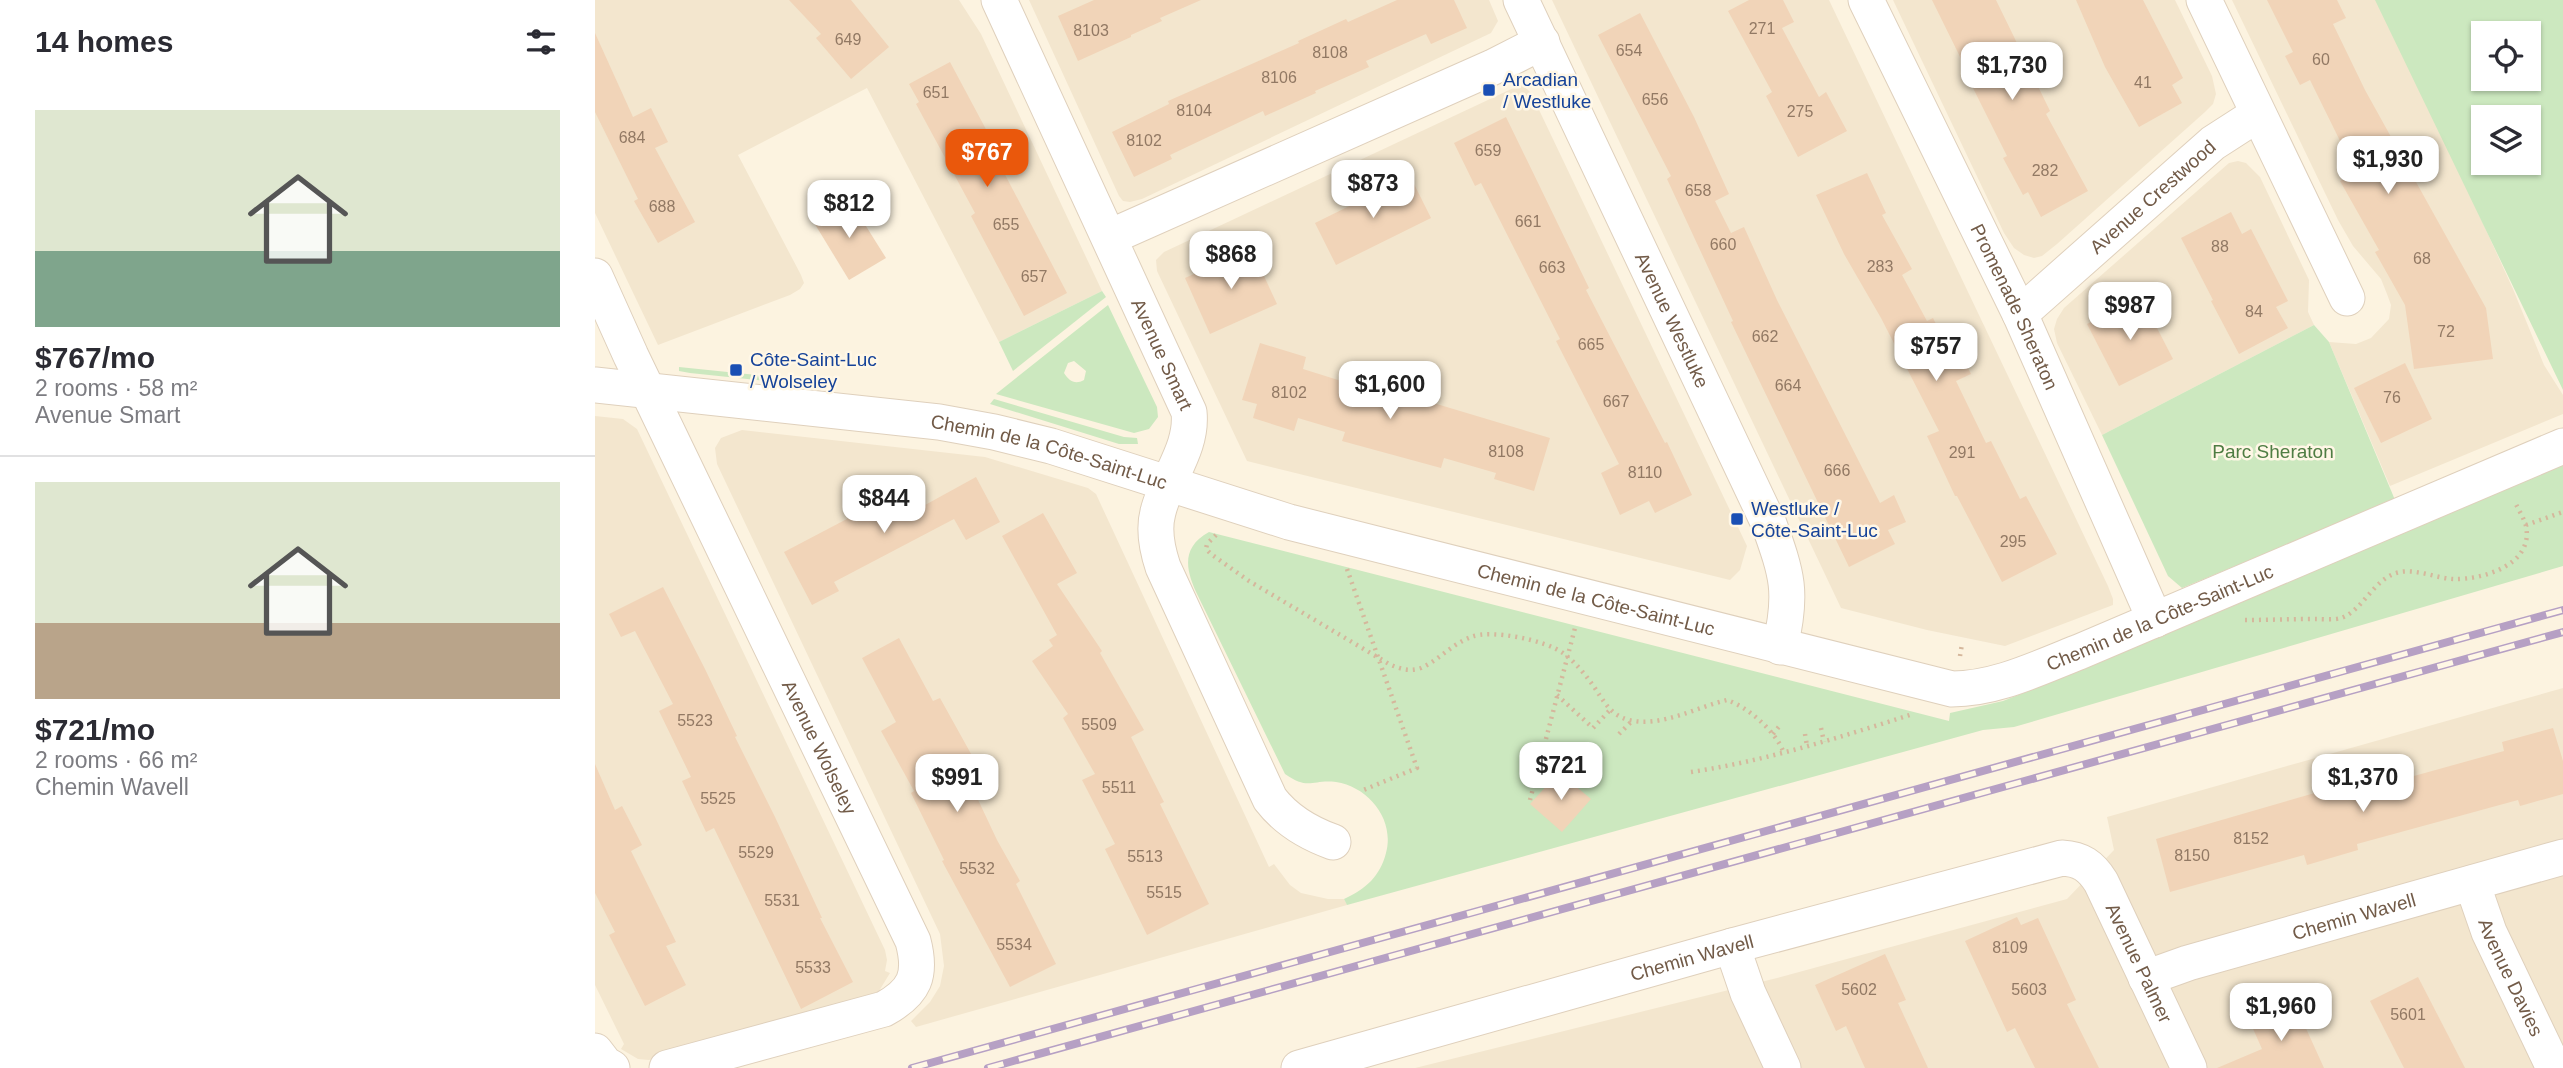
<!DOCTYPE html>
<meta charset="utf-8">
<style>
:root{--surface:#fff;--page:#f7f7f7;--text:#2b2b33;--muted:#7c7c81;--line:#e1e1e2;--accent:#ea580c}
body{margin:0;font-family:Helvetica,sans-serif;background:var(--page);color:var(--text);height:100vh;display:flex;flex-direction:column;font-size:26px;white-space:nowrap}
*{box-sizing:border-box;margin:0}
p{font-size:23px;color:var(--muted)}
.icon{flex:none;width:38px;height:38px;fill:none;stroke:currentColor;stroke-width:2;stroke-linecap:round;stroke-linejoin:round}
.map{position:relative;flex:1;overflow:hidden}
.sheet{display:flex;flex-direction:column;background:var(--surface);width:595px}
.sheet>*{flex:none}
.tools{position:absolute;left:1876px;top:21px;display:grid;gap:14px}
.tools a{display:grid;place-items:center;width:70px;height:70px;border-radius:0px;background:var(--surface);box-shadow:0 2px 5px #0004;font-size:35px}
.price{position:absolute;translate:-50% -60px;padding:0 16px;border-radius:14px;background:#fff;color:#222;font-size:23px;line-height:46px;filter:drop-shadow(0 2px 4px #0008)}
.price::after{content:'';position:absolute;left:50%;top:42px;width:21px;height:16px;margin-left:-10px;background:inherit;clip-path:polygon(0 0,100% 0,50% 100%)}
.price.on{background:var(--accent);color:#fff}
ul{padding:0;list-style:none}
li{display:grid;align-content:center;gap:14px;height:371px;padding:0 35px}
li+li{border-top:2px solid var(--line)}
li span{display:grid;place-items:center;height:217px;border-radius:0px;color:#555}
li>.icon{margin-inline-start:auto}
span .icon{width:126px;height:126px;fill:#fffc;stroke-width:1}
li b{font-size:30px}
h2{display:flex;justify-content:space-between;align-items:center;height:84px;padding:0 35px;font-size:30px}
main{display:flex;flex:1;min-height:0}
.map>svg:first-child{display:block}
.residential{fill:#f3e6ce}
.green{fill:#cce8bf;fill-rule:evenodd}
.building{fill:#f1d4b8}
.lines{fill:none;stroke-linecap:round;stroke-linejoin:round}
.street-casing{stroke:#dfd0bc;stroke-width:37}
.path{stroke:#d5b79c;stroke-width:4.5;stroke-dasharray:2 5;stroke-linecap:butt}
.street{stroke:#fff;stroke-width:35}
.rail-casing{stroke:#b6a0c4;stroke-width:8}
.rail{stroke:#fff7e6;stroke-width:5;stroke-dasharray:16;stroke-linecap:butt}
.transit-dot{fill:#1a4fb4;stroke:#fff7e6;stroke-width:2.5}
.labels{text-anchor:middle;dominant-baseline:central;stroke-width:5;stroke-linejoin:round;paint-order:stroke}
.number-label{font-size:16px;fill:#927964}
.transit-label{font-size:19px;fill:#164399;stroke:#fff7e6;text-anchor:start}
.street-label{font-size:19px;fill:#725b48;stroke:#fff7e6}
.park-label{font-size:19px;fill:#4f7d43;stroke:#fff7e6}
</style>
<main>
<section class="sheet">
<h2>14 homes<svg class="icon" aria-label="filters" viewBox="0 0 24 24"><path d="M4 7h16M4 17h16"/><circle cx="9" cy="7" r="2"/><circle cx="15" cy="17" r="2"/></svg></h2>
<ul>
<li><span style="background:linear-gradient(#dfe7d0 65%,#7fa58c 0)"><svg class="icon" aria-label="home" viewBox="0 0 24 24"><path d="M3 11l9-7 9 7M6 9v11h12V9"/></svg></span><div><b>$767/mo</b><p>2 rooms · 58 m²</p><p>Avenue Smart</p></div></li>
<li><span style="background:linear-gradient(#dfe7d0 65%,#b9a48a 0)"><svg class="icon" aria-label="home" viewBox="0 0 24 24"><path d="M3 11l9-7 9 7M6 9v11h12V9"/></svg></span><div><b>$721/mo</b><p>2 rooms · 66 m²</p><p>Chemin Wavell</p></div></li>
</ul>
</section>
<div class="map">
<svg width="1968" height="1068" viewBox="0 0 1968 1068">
<rect width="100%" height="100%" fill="#fcf3e0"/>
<g class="residential">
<path d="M0 0H364L386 34 507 291 404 342 272 88 143 155 206 275 209 283 205 289 195 295 63 345 0 213Z"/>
<path d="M434 0H894L903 21 896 33 547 199 535 202 528 201 524 196Z"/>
<path d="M957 0H1234L1513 586 1518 599V605L1410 646 1332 630 1246 608Z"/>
<path d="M1298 0H1580L1617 76 1621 94 1618 104 1610 112 1462 244 1447 256 1439 258 1429 255 1419 248 1409 233Z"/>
<path d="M1637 0H1786L1918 289 1949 365 1968 395V414L1795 486 1734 342 1761 344 1776 338 1794 319 1796 305 1792 294 1786 279 1758 246 1743 220Z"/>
<path d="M927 84 936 93 1152 546 1145 570 1135 580 652 461 562 271 561 260 569 252Z"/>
<path d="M1643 161 1651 163 1665 177 1714 280 1713 312 1719 325 1507 435 1462 343 1459 329 1462 319 1469 308 1634 163Z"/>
<path d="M0 416 28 419 42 429 290 950 292 960 290 971 295 973 284 991 271 998 54 1060 43 1059 26 1049 29 1044 0 985Z"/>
<path d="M147 430 390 457 493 488 501 494 674 867 679 864 695 885 706 893 733 899H749L752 905 321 1027 316 1021 335 1002 345 986 349 966 345 934 122 464 120 448 126 438Z"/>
<path d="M1968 688V1068H820L1182 978 1472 899 1519 850 1512 817Z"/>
</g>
<g class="green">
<path d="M1780 0H1968V390ZM1888 33H1934V79H1888ZM1888 117H1934V163H1888Z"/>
<path d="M507 291 511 297 418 371 404 342Z"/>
<path d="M513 305 562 407 563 417 554 429 539 433 401 394ZM479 361 491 371 489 380C480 385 474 381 469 373L473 363Z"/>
<path d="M1719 325 1734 342 1800 500 1587 588 1573 576 1507 435Z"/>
<path d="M84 367 220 381V386L95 373 84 371Z"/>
<path d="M399 399 529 437 542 438 543 444H524L395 404Z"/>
<path d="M1968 465V566L1419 727 1388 730 752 905 749 899C771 889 785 876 791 853 800 820 774 787 741 782 717 779 714 791 690 774L603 596C591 571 585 548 614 532L1354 721 1355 713 1408 701 1501 664 1603 617Z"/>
</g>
<g class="building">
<path d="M194 0H256L294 47 256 79 221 38 226 34Z"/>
<path d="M499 0H606L565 18 567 21 536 35V37L483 61 463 16Z"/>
<path d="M802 0H859L872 28 836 44 831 34 771 61 774 67 720 91 721 93 670 116 668 111 575 155 577 159 539 177 517 132 574 104 573 101 704 43 703 41 751 19 753 22Z"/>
<path d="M1154 0H1188L1199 22 1187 28 1224 97 1231 92 1252 131 1203 157 1171 96 1177 92 1133 11Z"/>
<path d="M1337 0H1401L1455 111 1451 114 1493 191 1446 217 1433 192 1428 195 1408 158 1412 156 1372 76 1374 75Z"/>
<path d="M1481 0H1548L1588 78 1577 85 1587 103 1544 127 1510 67Z"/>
<path d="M1672 0H1742L1751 18 1738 24 1770 90 1891 308 1898 359 1819 369 1810 305 1780 252 1784 250 1745 181 1756 176 1743 153 1749 149 1715 80 1705 85 1690 56 1698 52Z"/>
<path d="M1045 13 1099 117 1134 194 1120 201 1136 233 1149 227 1182 300 1285 503 1299 495 1311 522 1293 530 1300 544 1254 567 1136 322 1138 321 1072 179 1076 176 1003 35Z"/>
<path d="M0 33 38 117 56 108 73 142 60 148 100 222 63 243 39 201 43 199 0 112Z"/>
<path d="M355 62 409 163 405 165 472 293 429 316 376 216 380 213 321 104 324 102 314 84Z"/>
<path d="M911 117 994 288 991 290 1070 443 1072 442 1097 495 1060 513 1054 501 1025 515 1006 473 1024 464 961 341 965 339 886 183 880 186 859 143Z"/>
<path d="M1272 173 1291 213 1287 215 1317 269 1307 275 1332 321 1338 318 1348 338 1356 334 1376 374 1361 381 1391 443 1396 441 1425 499 1431 496 1462 554 1407 582 1362 496H1360L1332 436 1344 431 1286 318 1249 254 1221 195Z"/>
<path d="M815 176 836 218 741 265 720 223Z"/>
<path d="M254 199 291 258 254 280 218 221Z"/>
<path d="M1636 212 1647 234 1656 229 1693 301 1681 307 1693 328 1644 354 1616 301 1618 300 1586 238Z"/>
<path d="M656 248 682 304 615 334 590 278Z"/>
<path d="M1546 297 1578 359 1524 386 1492 324Z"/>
<path d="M665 343 711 357 708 369 823 405 825 399 955 438 939 491 899 479 901 473 849 458 846 468 747 441 750 432 703 418 699 431 658 418 662 404 647 400Z"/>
<path d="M1810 363 1837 419 1786 443 1759 388Z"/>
<path d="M381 477 405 522 371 540 359 519 239 582 244 591 217 605 189 552 309 489 321 510Z"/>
<path d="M448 513 482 573 462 584 507 651 505 653 549 730 536 737 569 802 565 804 614 904 552 935 510 849 520 844 487 780 500 774 468 718 473 714 437 661 458 646 454 640 462 635 407 536Z"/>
<path d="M68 587 110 669 142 736 140 737 180 817 227 918H225L258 982 206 1009 119 828 111 832 87 781 96 777 64 711 78 704 40 631 26 637 14 614Z"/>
<path d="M304 638 338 701 345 698 380 761 387 757 398 779 378 789 402 840 425 881 421 884 461 964 415 987 347 861 349 860 316 793 319 791 286 731 301 722 267 658Z"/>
<path d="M1958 728 1968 761V794L1925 806 1923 800 1762 844 1763 850 1712 865 1709 855 1575 892 1561 839 1744 786 1747 796 1909 751 1907 742Z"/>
<path d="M0 764 20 810 27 806 47 845 36 851 81 942 71 946 91 985 50 1006 14 935 20 932 0 893Z"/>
<path d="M964 772 996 799 967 832 935 804Z"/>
<path d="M1422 917 1426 925 1443 918 1481 1000 1472 1004 1504 1068H1440L1420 1028 1412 1032 1370 941Z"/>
<path d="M1290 954 1311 1000 1303 1003 1333 1068H1270L1251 1026 1241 1031 1220 985Z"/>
<path d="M1823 977 1870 1068H1809L1775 1001Z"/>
<path d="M1699 1002 1729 1068H1622L1667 1049 1655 1022Z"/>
</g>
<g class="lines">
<defs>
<g id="street">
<path id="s1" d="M404 0 594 412C598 448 571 478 563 512 558 530 562 549 568 567L675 799C691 820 713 833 738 842"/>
<path id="s2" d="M926 0 1174 524C1192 575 1198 592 1185 647"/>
<path id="s3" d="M1271 0 1425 314 1560 620"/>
<path d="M1609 0 1752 298"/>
<path d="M515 237 898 67 947 42"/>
<path id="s4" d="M0 276 36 356 318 941C327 975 320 992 289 1009L72 1068"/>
<path id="s5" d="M1425 314 1618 143 1663 114"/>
<path id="s6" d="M0 385 344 422 399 432 456 446 694 522 1357 689C1401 689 1443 668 1484 652L1968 446"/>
<path id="s7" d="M1877 883 1894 932 1959 1068"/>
<path d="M1137 946 1153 993 1188 1068"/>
<path id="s8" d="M1551 978 1593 963 1968 857"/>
<path d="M0 1051 10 1064 17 1068"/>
<path id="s9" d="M704 1068 1137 946 1467 858C1486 859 1496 866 1506 882L1594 1068"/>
</g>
</defs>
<use href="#street" class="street-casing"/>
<g class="path">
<path d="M1931 525 1968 512"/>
<path d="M621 535 612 544 611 549 616 554 654 581 794 664C805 669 815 672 826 668 844 660 857 644 876 637 896 629 950 640 968 653 979 661 989 673 997 684 1008 699 1014 715 1034 720 1065 728 1102 707 1132 700 1153 707 1180 731 1188 751"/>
<path d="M752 569 822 768 766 791"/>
<path d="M1650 620C1673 620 1696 619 1720 619 1728 619 1739 620 1746 618 1768 611 1779 577 1805 572 1822 569 1841 578 1858 579 1887 580 1939 565 1931 526 1929 518 1923 509 1920 502"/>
<path d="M1365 656 1367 644"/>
<path d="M962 695 998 728 1015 710"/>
<path d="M1226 728 1229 742"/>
<path d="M1024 734 1037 721"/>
<path d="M1178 734 1186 724"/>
<path d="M1210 734 1212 746"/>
<path d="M1096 772C1170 761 1246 737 1318 714"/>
<path d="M940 780 949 788"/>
<path d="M935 800 980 628"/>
</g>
<use href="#street" class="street"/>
<defs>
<g id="rail">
<path d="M317 1068 1968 610"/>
<path d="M393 1068 1968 632"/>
</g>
</defs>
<use href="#rail" class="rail-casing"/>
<use href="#rail" class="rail"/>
</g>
<g class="transit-dot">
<rect x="887" y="83" width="14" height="14" rx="3.5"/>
<rect x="134" y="363" width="14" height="14" rx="3.5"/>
<rect x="1135" y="512" width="14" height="14" rx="3.5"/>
</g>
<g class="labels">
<g class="number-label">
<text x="1167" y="28">271</text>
<text x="496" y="30">8103</text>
<text x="253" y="39">649</text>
<text x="1034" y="50">654</text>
<text x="735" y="52">8108</text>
<text x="1726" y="59">60</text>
<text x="684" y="77">8106</text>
<text x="1548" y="82">41</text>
<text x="341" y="92">651</text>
<text x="1060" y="99">656</text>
<text x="599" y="110">8104</text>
<text x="1205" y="111">275</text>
<text x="37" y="137">684</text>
<text x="549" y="140">8102</text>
<text x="893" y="150">659</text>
<text x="1450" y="170">282</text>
<text x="1103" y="190">658</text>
<text x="67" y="206">688</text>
<text x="933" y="221">661</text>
<text x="411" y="224">655</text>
<text x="1128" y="244">660</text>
<text x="1625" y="246">88</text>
<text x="1827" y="258">68</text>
<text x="1285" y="266">283</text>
<text x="957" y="267">663</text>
<text x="439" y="276">657</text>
<text x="1659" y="311">84</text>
<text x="1851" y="331">72</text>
<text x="1170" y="336">662</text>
<text x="996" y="344">665</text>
<text x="1193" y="385">664</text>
<text x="694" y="392">8102</text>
<text x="1797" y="397">76</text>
<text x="1021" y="401">667</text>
<text x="911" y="451">8108</text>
<text x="1367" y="452">291</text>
<text x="1242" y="470">666</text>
<text x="1050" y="472">8110</text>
<text x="1418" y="541">295</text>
<text x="100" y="720">5523</text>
<text x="504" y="724">5509</text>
<text x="524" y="787">5511</text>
<text x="123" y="798">5525</text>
<text x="1656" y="838">8152</text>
<text x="161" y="852">5529</text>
<text x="1597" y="855">8150</text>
<text x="550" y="856">5513</text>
<text x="382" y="868">5532</text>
<text x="569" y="892">5515</text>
<text x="187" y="900">5531</text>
<text x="419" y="944">5534</text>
<text x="1415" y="947">8109</text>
<text x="218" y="967">5533</text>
<text x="1264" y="989">5602</text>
<text x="1434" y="989">5603</text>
<text x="1813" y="1014">5601</text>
</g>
<g class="transit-label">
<text x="908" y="79">Arcadian<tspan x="908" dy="22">/ Westluke</tspan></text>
<text x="155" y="359">Côte-Saint-Luc<tspan x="155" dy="22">/ Wolseley</tspan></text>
<text x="1156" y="508">Westluke /<tspan x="1156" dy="22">Côte-Saint-Luc</tspan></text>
</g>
<g class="street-label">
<text stroke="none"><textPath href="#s5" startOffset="177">Avenue Crestwood</textPath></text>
<text stroke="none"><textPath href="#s3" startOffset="341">Promenade Sheraton</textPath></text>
<text stroke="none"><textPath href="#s2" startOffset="354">Avenue Westluke</textPath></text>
<text stroke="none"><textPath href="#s1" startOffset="390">Avenue Smart</textPath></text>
<text stroke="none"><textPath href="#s6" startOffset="460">Chemin de la Côte-Saint-Luc</textPath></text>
<text stroke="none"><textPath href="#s6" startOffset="1027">Chemin de la Côte-Saint-Luc</textPath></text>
<text stroke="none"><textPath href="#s6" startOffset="1615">Chemin de la Côte-Saint-Luc</textPath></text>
<text stroke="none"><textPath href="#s4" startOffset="522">Avenue Wolseley</textPath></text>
<text stroke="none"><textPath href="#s8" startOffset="217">Chemin Wavell</textPath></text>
<text stroke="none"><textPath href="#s9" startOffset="408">Chemin Wavell</textPath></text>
<text stroke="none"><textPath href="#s9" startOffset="929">Avenue Palmer</textPath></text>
<text stroke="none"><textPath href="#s7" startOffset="102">Avenue Davies</textPath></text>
</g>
<g class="park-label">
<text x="1678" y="451">Parc Sheraton</text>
</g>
</g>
</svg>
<div class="tools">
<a><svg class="icon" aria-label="locate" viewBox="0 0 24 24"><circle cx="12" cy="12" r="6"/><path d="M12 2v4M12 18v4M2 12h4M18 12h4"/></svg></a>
<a><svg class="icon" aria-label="layers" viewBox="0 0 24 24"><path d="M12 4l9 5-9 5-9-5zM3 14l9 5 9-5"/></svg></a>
</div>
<b class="price" style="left:1417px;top:102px">$1,730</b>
<b class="price on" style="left:392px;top:189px">$767</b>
<b class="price" style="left:1793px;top:196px">$1,930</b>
<b class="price" style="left:778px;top:220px">$873</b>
<b class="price" style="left:254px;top:240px">$812</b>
<b class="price" style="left:636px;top:291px">$868</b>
<b class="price" style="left:1535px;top:342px">$987</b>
<b class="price" style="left:1341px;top:383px">$757</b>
<b class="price" style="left:795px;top:421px">$1,600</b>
<b class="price" style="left:289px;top:535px">$844</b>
<b class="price" style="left:966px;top:802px">$721</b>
<b class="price" style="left:362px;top:814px">$991</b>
<b class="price" style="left:1768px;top:814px">$1,370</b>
<b class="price" style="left:1686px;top:1043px">$1,960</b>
</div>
</main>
